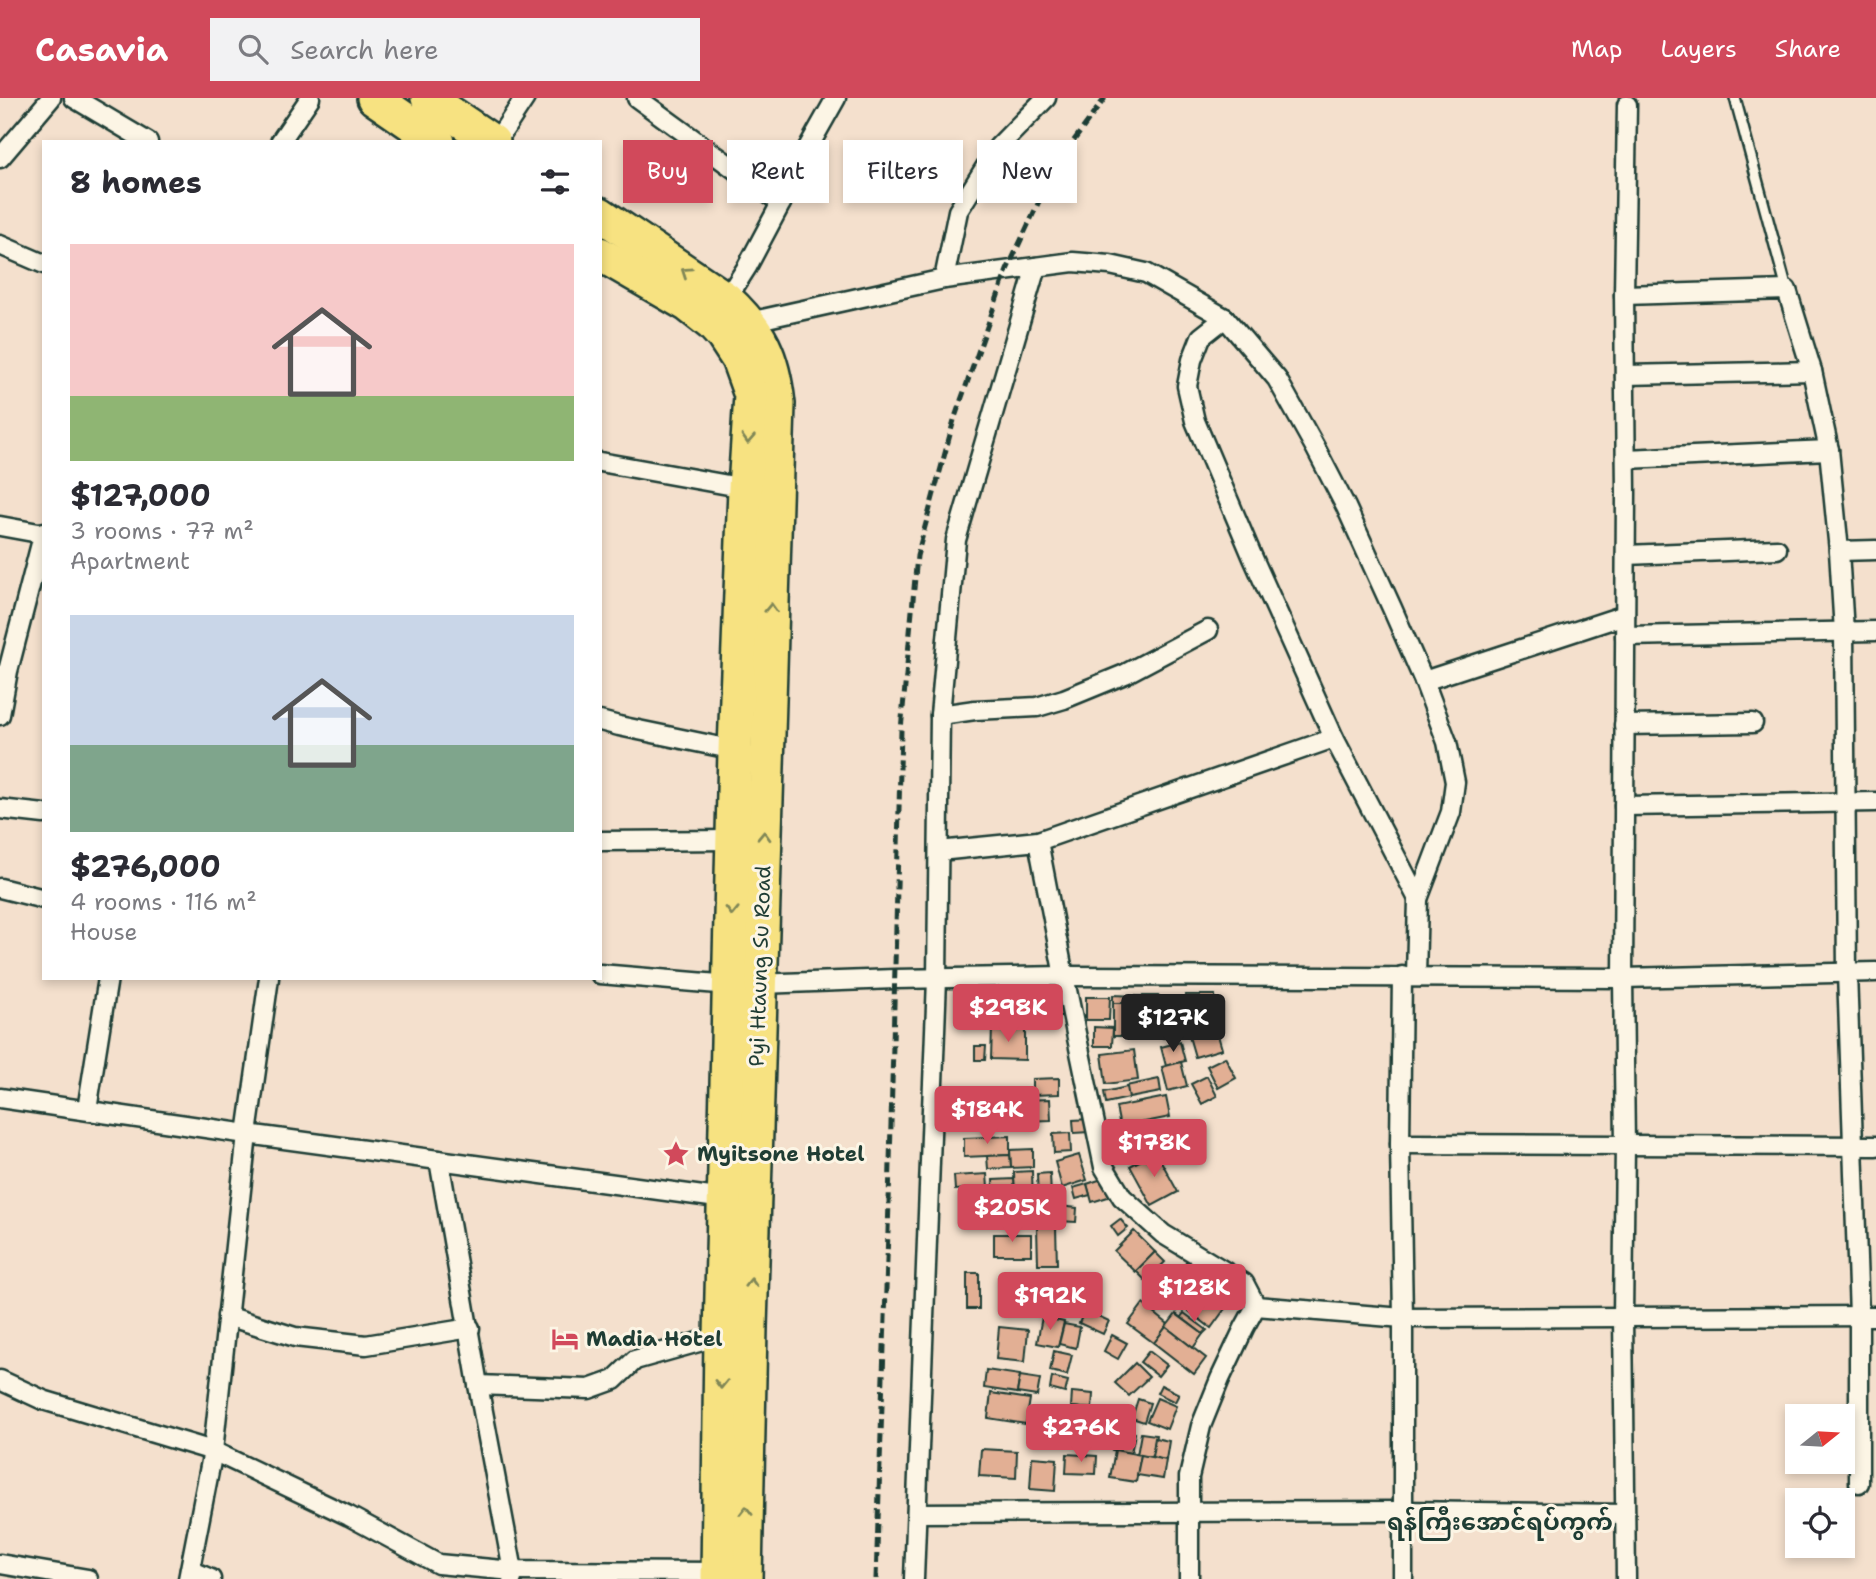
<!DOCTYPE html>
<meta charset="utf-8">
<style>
:root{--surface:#fff;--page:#f2f2f3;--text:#2b2b33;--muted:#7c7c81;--accent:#d1495b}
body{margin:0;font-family:"Shantell Sans","Noto Sans Myanmar",sans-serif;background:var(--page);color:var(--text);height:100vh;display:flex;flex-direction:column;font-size:26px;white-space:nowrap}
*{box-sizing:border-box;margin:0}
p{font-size:23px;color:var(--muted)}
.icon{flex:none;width:38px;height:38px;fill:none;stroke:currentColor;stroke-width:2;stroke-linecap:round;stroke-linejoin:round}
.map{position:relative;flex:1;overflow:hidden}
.sheet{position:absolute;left:42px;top:42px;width:560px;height:840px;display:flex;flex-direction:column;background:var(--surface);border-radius:0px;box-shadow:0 4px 10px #0003}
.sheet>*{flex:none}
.top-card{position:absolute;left:623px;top:42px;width:665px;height:63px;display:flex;gap:14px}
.needle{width:46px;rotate:72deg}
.controls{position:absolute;left:1785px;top:1306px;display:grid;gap:14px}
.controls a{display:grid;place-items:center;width:70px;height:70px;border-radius:0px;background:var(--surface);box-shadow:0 4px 10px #0003;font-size:35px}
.price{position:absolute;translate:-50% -60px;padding:0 16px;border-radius:7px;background:var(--accent);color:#fff;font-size:23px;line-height:46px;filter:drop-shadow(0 2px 4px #0008)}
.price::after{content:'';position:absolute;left:50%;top:42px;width:21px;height:16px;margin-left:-10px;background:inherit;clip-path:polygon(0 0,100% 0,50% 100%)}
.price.current{background:#222;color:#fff}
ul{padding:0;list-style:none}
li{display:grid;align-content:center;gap:14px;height:371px;padding:0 28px}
li span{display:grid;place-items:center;height:217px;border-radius:0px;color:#555}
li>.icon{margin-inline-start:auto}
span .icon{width:126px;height:126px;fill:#fffc;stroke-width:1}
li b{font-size:30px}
h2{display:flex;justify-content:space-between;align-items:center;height:84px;padding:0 28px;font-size:30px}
.chip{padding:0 24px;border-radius:0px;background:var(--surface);box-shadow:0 4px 10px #0003;font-size:24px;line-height:63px}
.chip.current{background:var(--accent);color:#fff}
header{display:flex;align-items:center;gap:42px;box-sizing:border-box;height:98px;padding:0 35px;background:var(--accent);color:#fff}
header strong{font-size:33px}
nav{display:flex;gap:38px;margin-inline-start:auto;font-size:24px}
.search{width:490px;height:63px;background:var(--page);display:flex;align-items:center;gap:18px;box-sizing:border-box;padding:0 24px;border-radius:0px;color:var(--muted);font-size:26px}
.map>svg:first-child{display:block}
.building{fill:#e2af94;stroke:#1f3d34;stroke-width:2}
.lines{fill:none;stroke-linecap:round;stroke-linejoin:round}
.lane-casing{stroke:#1f3d34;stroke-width:14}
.street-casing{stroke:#1f3d34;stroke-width:23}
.highway-casing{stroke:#1f3d34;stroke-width:38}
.lane{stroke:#fcf5e5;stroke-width:9}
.street{stroke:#fcf5e5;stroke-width:18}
.highway{stroke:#f7e281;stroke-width:33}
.rail{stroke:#1f3d34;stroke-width:5;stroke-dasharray:10 5;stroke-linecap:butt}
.oneway{stroke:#808757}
.labels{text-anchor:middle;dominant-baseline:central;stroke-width:6;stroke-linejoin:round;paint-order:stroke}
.street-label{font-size:21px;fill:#1f3d34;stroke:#fcf5e5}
.poi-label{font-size:21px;font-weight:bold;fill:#1f3d34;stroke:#fcf5e5;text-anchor:start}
.quarter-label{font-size:24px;font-weight:bold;fill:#1f3d34;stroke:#fcf5e5}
</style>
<header>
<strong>Casavia</strong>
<div class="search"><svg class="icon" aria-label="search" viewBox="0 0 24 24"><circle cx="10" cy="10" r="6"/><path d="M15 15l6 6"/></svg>Search here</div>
<nav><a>Map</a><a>Layers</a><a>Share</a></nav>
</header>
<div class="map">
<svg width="1876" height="1481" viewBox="0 0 1876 1481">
<rect width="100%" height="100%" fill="#f4e0cd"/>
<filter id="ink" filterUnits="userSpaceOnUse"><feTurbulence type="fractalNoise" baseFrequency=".0143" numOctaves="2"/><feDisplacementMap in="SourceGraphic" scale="14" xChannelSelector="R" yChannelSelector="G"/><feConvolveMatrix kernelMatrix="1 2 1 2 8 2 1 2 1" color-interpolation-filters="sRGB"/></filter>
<g filter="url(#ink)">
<g class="building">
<path d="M1113 897 1136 898V905H1113Z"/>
<rect x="1185" y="897" width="30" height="16"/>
<path d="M985 898 1017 899V922L985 921Z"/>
<rect x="1136" y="898" width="23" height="31"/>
<path d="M1025 899 1063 900V918H1024Z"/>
<path d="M1086 899H1110L1109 922H1086Z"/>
<path d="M1163 902 1177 903V940H1163Z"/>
<path d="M1113 905H1136L1135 938H1113Z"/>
<path d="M1211 913 1222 951 1195 959 1184 921Z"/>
<path d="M992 929 1025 930V962L991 961Z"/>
<path d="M1094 929 1113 930 1112 948H1094Z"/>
<path d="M1180 944 1185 963 1166 968 1161 949Z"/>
<path d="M975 948H986L985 962H975Z"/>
<path d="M1134 952 1138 982 1106 986 1102 956Z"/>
<path d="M1225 959 1236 980 1218 990 1207 968Z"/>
<path d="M1181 964 1187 988 1168 993 1162 969Z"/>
<path d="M1207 978 1217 998 1202 1006 1191 986Z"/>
<path d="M1059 980V996L1032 997V981Z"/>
<path d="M1159 981 1161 994 1129 1000 1126 988Z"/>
<path d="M1127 989 1129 1000 1106 1005 1104 994Z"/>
<path d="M1166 999 1170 1019 1120 1029 1116 1009Z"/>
<path d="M1022 1001 1023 1023 985 1024V1002Z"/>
<path d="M1050 1001 1051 1022 1023 1023 1022 1002Z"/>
<path d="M1089 1021V1034L1074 1035 1073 1022Z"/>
<path d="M1140 1025 1149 1046 1128 1055 1119 1034Z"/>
<path d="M1070 1035 1071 1054 1054 1055 1053 1036Z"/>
<path d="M1010 1038V1057L964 1059V1040Z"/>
<path d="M1033 1051V1069L1011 1070 1010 1052Z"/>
<path d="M1156 1054 1178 1094 1152 1108 1130 1068Z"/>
<path d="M1010 1057 1011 1070 988 1071 987 1058Z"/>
<path d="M1079 1057 1087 1082 1062 1090 1055 1064Z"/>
<path d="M1032 1073 1033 1105 1015 1106 1014 1074Z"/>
<path d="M1050 1075 1051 1099 1038 1100 1037 1076Z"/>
<path d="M987 1076 988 1090 955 1092 954 1078Z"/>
<path d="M1105 1080 1111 1098 1092 1104 1087 1086Z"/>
<path d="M1014 1081 1015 1101 994 1102 993 1082Z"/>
<path d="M1087 1086 1090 1097 1076 1101 1073 1090Z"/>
<path d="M1059 1108 1077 1110 1076 1124 1058 1123Z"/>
<path d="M1120 1121 1128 1130 1118 1138 1111 1128Z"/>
<path d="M1037 1129H1056L1057 1166H1038Z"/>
<path d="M1134 1133 1155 1154 1136 1174 1114 1153Z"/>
<rect x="994" y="1136" width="37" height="21"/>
<path d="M1155 1154 1165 1164 1146 1183 1136 1173Z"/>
<path d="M1189 1160 1210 1176 1198 1193 1177 1176Z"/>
<rect x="967" y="1175" width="12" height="36"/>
<rect x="1016" y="1175" width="25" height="17"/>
<path d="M1177 1176 1194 1190 1177 1213 1159 1200Z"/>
<path d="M1215 1177 1237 1194 1227 1208 1204 1191Z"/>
<path d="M1205 1191 1227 1208 1211 1230 1189 1213Z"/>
<path d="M1143 1206 1168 1226 1154 1245 1128 1226Z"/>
<path d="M1085 1212 1109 1223 1103 1236 1079 1225Z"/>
<path d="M1184 1215 1207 1232 1203 1236 1181 1219Z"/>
<path d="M1176 1216 1203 1236 1193 1250 1166 1229Z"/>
<path d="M1042 1219 1064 1224 1058 1249 1037 1245Z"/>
<path d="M1064 1226 1080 1229 1076 1250 1059 1246Z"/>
<path d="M999 1229 1028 1232 1025 1264 996 1261Z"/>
<path d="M1166 1229 1206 1260 1194 1276 1154 1245Z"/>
<path d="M1112 1237 1127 1245 1118 1261 1104 1253Z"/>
<path d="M1054 1253 1072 1257 1067 1277 1050 1273Z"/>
<path d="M1149 1253 1167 1267 1158 1278 1140 1264Z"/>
<path d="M1135 1265 1149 1279 1129 1298 1115 1285Z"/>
<path d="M986 1272 1020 1277 1017 1295 984 1290Z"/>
<path d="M1020 1278 1040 1281 1037 1298 1017 1295Z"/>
<path d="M1052 1279 1068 1283 1065 1295 1050 1291Z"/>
<path d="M1161 1287 1179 1296 1175 1304 1157 1295Z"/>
<path d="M1072 1294 1093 1296 1092 1311 1071 1309Z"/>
<path d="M991 1295 1030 1301 1026 1326 988 1320Z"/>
<path d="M1157 1300 1176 1308 1167 1331 1147 1323Z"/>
<path d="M1138 1301 1150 1305 1144 1324 1132 1320Z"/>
<path d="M1071 1309 1092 1311 1091 1331 1070 1330Z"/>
<path d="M1049 1319 1065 1320 1064 1340H1048Z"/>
<path d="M1116 1331 1135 1335 1131 1355 1112 1352Z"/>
<path d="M1141 1335 1156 1337 1152 1359 1137 1357Z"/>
<path d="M1155 1340 1169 1343 1166 1362 1152 1359Z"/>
<path d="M981 1351 1017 1353 1016 1380 979 1378Z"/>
<path d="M1115 1352 1141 1357 1136 1384 1110 1380Z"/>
<path d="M1067 1356 1097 1358 1096 1376 1066 1375Z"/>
<path d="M1141 1357 1166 1362 1163 1381 1137 1377Z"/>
<path d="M1032 1359 1057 1361 1055 1393 1030 1391Z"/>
</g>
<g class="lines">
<defs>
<path id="lane" d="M1735 0 1787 192"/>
<g id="street">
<path d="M74 0 148 44"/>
<path d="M637 0 781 105"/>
<path d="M280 44 310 0"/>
<path d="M496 44 525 0"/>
<path d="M0 60 51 0"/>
<path d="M0 147 44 166"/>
<path d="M944 181 958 113 998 49 1046 0"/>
<path d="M1624 197 1787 192 1812 273 1829 352 1839 453 1844 534 1847 875 1859 1218V1385"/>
<path d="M724 205 747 169 781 105 805 55 836 0"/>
<path d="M1225 220 1201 239 1192 262 1187 288 1195 323 1253 460 1334 640 1418 801"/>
<path d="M749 224 944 181 1073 164 1110 167 1146 175 1225 220 1277 281 1316 351 1346 409 1392 510 1424 583 1447 644 1455 684 1451 714 1418 801 1416 878"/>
<path d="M1625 277 1812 273"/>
<path d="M1626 361 1829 352"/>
<path d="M600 364 745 390"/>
<path d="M0 428 44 436"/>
<path d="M1839 453 1876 452"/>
<path d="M1626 457 1777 451"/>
<path d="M1625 538 1876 533"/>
<path d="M1424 583 1625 517"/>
<path d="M0 617 8 573 44 434"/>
<path d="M940 617 975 612 1037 609 1064 601 1125 576 1208 532"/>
<path d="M600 623 619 628 735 652"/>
<path d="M1624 627 1753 625"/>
<path d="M1624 708 1876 704"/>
<path d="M0 711 44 716"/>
<path d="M600 743 733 742"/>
<path d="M1038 743 1064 878 1104 1069 1122 1099 1163 1136 1244 1185 1256 1208 1403 1220 1876 1218"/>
<path d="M939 753 1038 743 1334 640"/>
<path d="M0 790 44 801"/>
<path d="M600 876 730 887 895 881 1064 878 1623 880 1876 874"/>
<path d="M1402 878 1400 1046 1403 1220V1481"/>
<path d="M0 1000 247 1036 725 1101H731"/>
<path d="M87 1012 108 880"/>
<path d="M1400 1046 1876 1048"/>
<path d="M439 1062 478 1287 513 1473 512 1481"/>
<path d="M227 1218 295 1239 366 1247 470 1230"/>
<path d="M0 1282 43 1302 213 1353 349 1418 438 1466 513 1473 725 1474"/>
<path d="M478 1287 589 1291 614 1282 635 1262 727 1236"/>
<path d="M917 1415 1402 1413 1625 1416"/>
<path d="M0 1466 88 1481"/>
<path d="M190 1472 211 1481"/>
<path d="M188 1481 213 1353 247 1036 269 880"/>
<path d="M914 1481 937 881 940 617 956 442 1036 169"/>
<path d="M1189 1481V1379L1201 1328 1220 1281 1244 1230 1256 1208"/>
<path d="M1626 1481 1623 1219 1625 1047 1623 880 1626 395 1624 197 1627 7"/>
</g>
<g id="highway">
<path d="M374 0 438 44"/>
<path d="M428 0 493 44"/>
<path d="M600 116 726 201C761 233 773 259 778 306L750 1229 745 1481"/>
<path d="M600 156 688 207 712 226 723 238 738 261 751 297 745 390 735 652 721 1238 718 1481"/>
</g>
</defs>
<use href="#lane" class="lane-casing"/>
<use href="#street" class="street-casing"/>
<use href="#highway" class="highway-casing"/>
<use href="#lane" class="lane"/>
<use href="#street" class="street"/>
<use href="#highway" class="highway"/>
<path class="rail" d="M876 1481 889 1104 901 632 917 458 954 322 1007 172 1056 67 1105 0"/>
</g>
<defs><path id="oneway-chevron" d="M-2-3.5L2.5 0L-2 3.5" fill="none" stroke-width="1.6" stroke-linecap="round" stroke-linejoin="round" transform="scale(1.75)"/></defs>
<g class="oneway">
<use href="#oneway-chevron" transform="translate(686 174) rotate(-146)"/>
<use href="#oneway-chevron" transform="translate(748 341) rotate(93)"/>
<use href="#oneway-chevron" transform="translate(771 510) rotate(-88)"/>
<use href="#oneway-chevron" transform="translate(764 738) rotate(-88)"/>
<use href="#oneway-chevron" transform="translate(732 813) rotate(91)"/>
<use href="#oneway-chevron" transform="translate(751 1185) rotate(-88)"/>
<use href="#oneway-chevron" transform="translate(721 1286) rotate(91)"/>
<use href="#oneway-chevron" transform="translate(746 1413) rotate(-90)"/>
</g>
</g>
<defs>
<symbol id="sight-bare" viewBox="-9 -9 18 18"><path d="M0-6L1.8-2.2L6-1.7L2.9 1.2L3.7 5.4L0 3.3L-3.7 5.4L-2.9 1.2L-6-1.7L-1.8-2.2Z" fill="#d1495b" stroke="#fcf5e5" stroke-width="2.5" paint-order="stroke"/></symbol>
<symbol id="hotel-bare" viewBox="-9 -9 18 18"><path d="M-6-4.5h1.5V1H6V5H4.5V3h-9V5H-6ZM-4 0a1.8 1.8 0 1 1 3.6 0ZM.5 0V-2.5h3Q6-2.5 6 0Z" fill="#d1495b" stroke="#fcf5e5" stroke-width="2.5" paint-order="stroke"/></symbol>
</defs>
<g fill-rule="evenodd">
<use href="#sight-bare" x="657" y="1037" width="38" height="38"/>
<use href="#hotel-bare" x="546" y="1222" width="38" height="38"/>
</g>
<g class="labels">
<g class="street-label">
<text transform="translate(760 868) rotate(-88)">Pyi Htaung Su Road</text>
</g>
<g class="poi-label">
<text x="697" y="1056">Myitsone Hotel</text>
<text x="586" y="1241">Madia Hotel</text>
</g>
<g class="quarter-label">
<text x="1500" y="1424">ရန်ကြီးအောင်ရပ်ကွက်</text>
</g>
</g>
</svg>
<div class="controls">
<a><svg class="needle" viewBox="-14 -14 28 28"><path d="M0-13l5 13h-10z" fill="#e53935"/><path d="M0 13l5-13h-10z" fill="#7c7c81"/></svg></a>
<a><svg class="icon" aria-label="locate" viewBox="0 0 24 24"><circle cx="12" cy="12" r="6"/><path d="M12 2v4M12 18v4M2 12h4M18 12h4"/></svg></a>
</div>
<b class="price" style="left:1008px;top:946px">$298K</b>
<b class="price current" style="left:1173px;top:956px">$127K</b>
<b class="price" style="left:987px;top:1048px">$184K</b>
<b class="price" style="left:1154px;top:1081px">$178K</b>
<b class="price" style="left:1012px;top:1146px">$205K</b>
<b class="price" style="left:1194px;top:1226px">$128K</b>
<b class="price" style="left:1050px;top:1234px">$192K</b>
<b class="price" style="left:1081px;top:1366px">$276K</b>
<div class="top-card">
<a class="chip current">Buy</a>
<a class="chip">Rent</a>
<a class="chip">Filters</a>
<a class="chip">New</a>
</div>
<section class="sheet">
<h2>8 homes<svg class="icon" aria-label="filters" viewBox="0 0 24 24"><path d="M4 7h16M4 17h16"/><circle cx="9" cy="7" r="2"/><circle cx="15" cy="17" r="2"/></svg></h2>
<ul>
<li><span style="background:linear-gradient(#f6c9c9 70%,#8fb573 0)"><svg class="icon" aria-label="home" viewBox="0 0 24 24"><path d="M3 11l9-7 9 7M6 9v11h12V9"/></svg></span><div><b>$127,000</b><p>3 rooms · 77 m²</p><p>Apartment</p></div></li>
<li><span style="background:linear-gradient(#c9d6e8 60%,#7fa58c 0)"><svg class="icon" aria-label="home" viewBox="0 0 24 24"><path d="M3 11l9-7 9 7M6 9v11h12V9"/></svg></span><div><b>$276,000</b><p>4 rooms · 116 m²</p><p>House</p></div></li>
</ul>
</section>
</div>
